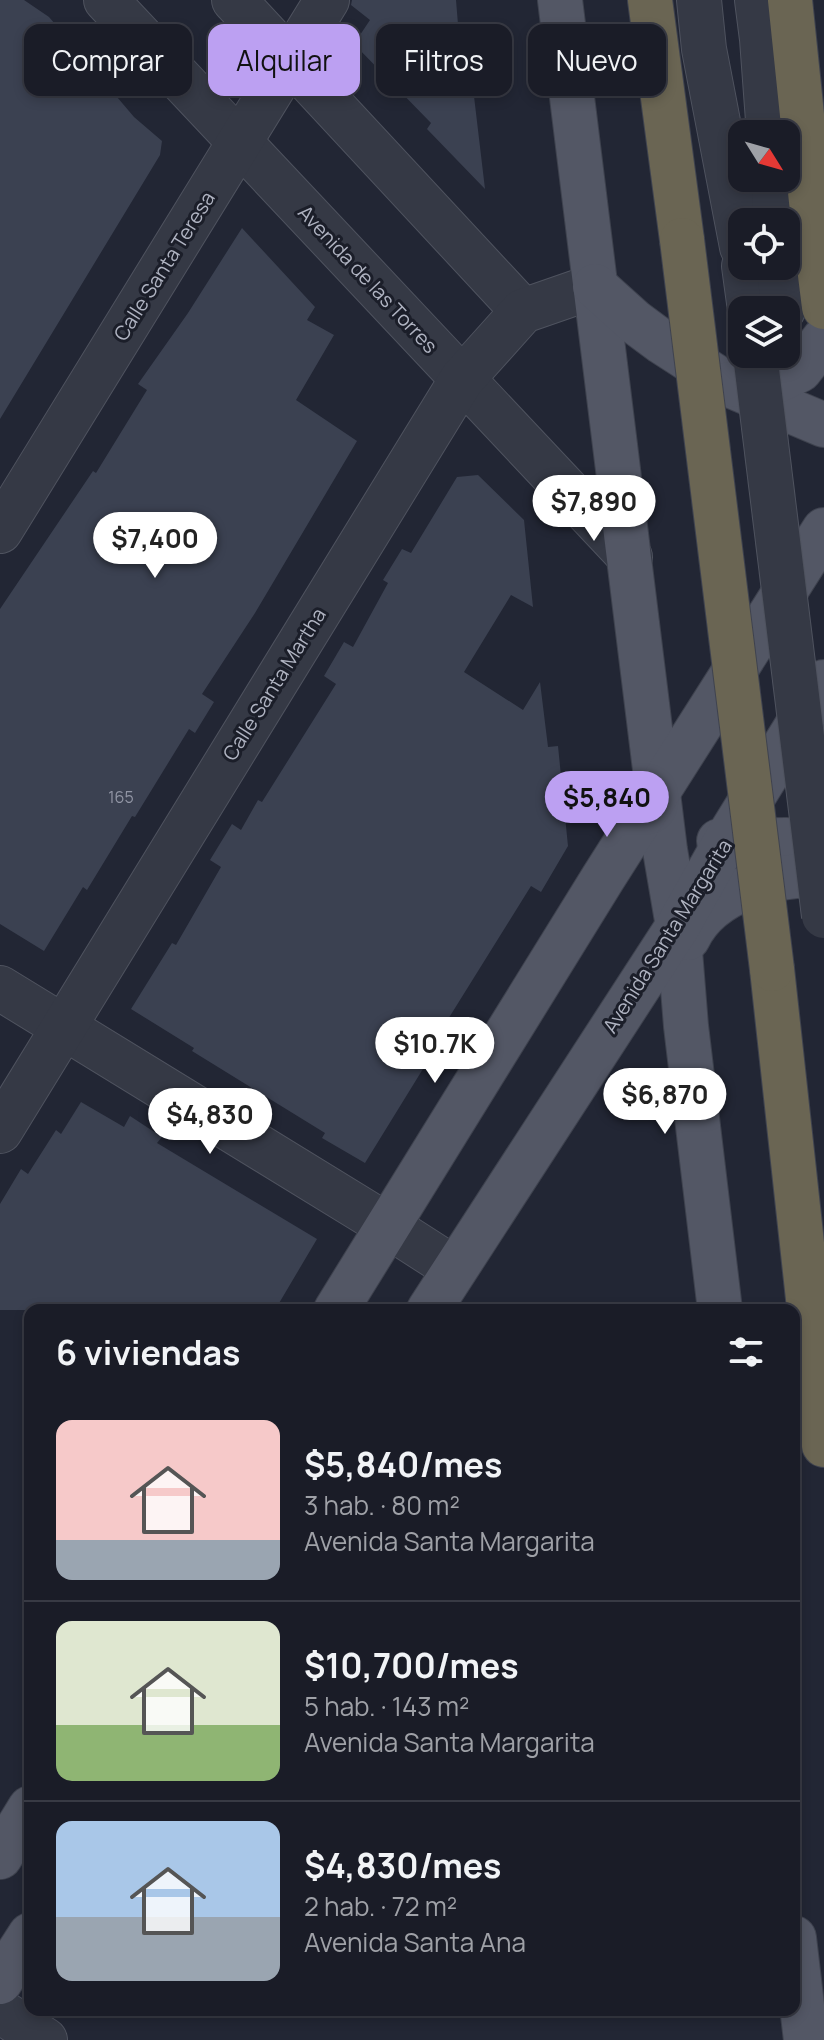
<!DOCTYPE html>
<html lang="es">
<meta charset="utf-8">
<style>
:root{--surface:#1a1c27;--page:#272933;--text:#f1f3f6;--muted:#9fa1a7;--line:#383a44;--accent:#bca0f2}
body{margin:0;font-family:Manrope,sans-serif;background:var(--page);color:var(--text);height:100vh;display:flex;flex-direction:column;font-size:30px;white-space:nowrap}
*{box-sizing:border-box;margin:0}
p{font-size:26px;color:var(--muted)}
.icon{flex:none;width:44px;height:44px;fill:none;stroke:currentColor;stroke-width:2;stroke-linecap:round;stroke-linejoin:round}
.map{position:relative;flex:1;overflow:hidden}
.drawer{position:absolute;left:24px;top:1304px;width:776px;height:712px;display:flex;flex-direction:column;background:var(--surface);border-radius:16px;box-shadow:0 4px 12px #0003,0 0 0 2px var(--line)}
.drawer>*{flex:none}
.banner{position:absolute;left:24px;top:24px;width:776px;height:72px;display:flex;gap:16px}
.needle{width:52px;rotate:127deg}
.buttons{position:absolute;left:728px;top:120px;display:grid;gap:16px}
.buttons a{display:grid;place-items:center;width:72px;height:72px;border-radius:16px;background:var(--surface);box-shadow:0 4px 12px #0003,0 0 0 2px var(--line);font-size:40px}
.price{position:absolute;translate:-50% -68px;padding:0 18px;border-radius:28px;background:#fff;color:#222;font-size:26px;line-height:52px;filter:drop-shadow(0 2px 4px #0008)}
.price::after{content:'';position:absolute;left:50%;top:48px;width:24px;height:18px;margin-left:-12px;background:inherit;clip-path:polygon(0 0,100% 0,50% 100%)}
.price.selected{background:var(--accent);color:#111}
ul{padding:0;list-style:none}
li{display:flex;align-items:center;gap:24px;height:200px;padding:0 32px}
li+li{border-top:2px solid var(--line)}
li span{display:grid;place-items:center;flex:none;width:224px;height:160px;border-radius:16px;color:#555}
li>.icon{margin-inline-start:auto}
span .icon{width:96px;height:96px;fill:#fffc;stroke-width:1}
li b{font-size:34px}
h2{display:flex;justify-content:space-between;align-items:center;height:96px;padding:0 32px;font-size:34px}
.tag{padding:0 28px;border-radius:16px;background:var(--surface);box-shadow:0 4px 12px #0003,0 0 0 2px var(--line);font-size:28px;line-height:72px}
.tag.selected{background:var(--accent);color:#111}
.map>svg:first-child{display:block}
.building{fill:#3b4151}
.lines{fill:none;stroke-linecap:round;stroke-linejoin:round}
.minor-casing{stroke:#4f535f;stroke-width:46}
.major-casing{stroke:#3e424e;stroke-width:46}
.highway-casing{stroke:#3f434f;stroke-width:46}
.minor{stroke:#353945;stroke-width:44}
.major{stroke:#535765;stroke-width:44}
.highway{stroke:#6a6553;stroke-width:44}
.minor-bridge-casing{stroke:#4f535f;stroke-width:46;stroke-linecap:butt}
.highway-bridge-casing{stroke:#3f434f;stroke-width:46;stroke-linecap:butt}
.minor-bridge{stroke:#353945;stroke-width:44}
.highway-bridge{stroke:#6a6553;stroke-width:44}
.labels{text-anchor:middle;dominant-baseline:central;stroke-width:6;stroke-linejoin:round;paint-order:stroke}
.number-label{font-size:16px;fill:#9296a5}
.street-label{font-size:20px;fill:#afb3c1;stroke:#1b1e29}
</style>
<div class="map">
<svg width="824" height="2040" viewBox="0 0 824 2040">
<rect width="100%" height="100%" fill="#222634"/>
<g class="building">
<path d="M0 0H24L49 17 72 44 91 61 89 64 134 117 162 141 160 155 0 419Z"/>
<path d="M352 0H456L462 73 471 71 485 189 427 129 431 123 354 44 370 20 351 5Z"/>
<path d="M242 228 315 307 307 320 334 335 296 400 357 441 255 613 202 694 214 702 195 733 189 729 135 817 132 816 87 890 83 887 44 951 0 924V609L93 471 96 473 147 390 138 384 188 313Z"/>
<path d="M478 475 524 520 533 607 511 595 464 672 523 710 540 682 548 747 558 746 568 846 541 892 531 886 422 1061 426 1064 365 1163 322 1138 325 1133 192 1051 194 1048 131 1009 172 943 176 945 221 867 210 860 232 824 241 830 258 800 262 802 336 684 324 676 344 642 353 647 388 583 383 580 402 549 411 553 457 477Z"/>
<path d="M81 1102 124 1127 130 1116 162 1137 157 1143 317 1239 275 1310H0V1204L21 1169 28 1174 56 1130 61 1134Z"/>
</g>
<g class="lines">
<defs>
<g id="minor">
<path d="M106 0 630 557"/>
<path d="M234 0 523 311"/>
<path d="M699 0 704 49 742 247"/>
<path d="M757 0 762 39 769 134"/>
<path d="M773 178 776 222"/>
<path d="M744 266 750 310"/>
<path d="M779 266 783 310"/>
<path d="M0 531 327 0"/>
<path d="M0 988 388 1226 455 1269"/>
<path d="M0 1131 462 379 523 311 595 286"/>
<path d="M0 2011 45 2040"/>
</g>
<g id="major">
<path d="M560 0 665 850 678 926 686 1026 720 1310"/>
<path d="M595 286 635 322 662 342 727 384 824 425"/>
<path d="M729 384 766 386 800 370 824 339"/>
<path d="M719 841 787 840 824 857"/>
<path d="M688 938C710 891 777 872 824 876"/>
<path d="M336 1310 603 878 824 530"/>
<path d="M429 1310 678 926 727 839 824 682"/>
<path d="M0 1857 30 1808"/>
<path d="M794 1938 806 2040"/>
<path d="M0 1982 30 1935"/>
</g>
<g id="highway">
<path d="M650 0 682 240"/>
<path d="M790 0 812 211 824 307"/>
<path d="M772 969 824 1445"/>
</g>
</defs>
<use href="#minor" class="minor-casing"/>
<use href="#major" class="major-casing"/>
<use href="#highway" class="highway-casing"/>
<use href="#minor" class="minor"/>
<use href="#major" class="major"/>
<use href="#highway" class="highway"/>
<defs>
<path id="minor-bridge" d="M755 354 824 916"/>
<path id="highway-bridge" d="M682 240 772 969"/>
</defs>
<use href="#minor-bridge" class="minor-bridge-casing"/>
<use href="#highway-bridge" class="highway-bridge-casing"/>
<use href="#minor-bridge" class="minor-bridge"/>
<use href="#highway-bridge" class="highway-bridge"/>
</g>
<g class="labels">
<g class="number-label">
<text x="121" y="797">165</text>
</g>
<g class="street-label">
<text transform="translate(164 266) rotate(-58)">Calle Santa Teresa</text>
<text transform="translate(368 279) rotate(47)">Avenida de las Torres</text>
<text transform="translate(274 684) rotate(-58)">Calle Santa Martha</text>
<text transform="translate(667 936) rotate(-58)">Avenida Santa Margarita</text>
</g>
</g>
</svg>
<div class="buttons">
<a><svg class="needle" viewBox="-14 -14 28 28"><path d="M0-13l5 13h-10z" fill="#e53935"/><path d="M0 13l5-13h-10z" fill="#9fa1a7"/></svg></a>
<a><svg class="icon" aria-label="locate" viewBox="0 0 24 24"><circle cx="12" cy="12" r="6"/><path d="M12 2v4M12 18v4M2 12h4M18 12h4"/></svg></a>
<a><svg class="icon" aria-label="layers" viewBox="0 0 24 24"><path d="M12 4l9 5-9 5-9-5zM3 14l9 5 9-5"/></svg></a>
</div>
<b class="price" style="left:594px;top:543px">$7,890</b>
<b class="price" style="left:155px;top:580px">$7,400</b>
<b class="price selected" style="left:607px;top:839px">$5,840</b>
<b class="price" style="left:435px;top:1085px">$10.7K</b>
<b class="price" style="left:665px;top:1136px">$6,870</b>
<b class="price" style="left:210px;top:1156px">$4,830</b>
<div class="banner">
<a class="tag">Comprar</a>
<a class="tag selected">Alquilar</a>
<a class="tag">Filtros</a>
<a class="tag">Nuevo</a>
</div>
<section class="drawer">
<h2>6 viviendas<svg class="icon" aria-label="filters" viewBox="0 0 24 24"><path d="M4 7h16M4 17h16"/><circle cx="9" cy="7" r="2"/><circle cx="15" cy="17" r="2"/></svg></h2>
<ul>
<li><span style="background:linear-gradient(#f6c9c9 75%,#9aa5b1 0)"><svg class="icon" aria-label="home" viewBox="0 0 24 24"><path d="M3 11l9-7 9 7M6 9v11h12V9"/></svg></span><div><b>$5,840/mes</b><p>3 hab. · 80 m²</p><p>Avenida Santa Margarita</p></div></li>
<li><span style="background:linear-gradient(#dfe7d0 65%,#8fb573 0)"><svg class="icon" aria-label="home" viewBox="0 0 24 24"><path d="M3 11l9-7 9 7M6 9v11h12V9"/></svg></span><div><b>$10,700/mes</b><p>5 hab. · 143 m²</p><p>Avenida Santa Margarita</p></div></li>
<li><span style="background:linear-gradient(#a9c7e8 60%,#9aa5b1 0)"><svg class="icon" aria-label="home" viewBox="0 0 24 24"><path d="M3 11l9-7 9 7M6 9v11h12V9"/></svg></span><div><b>$4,830/mes</b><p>2 hab. · 72 m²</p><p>Avenida Santa Ana</p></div></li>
</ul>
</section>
</div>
